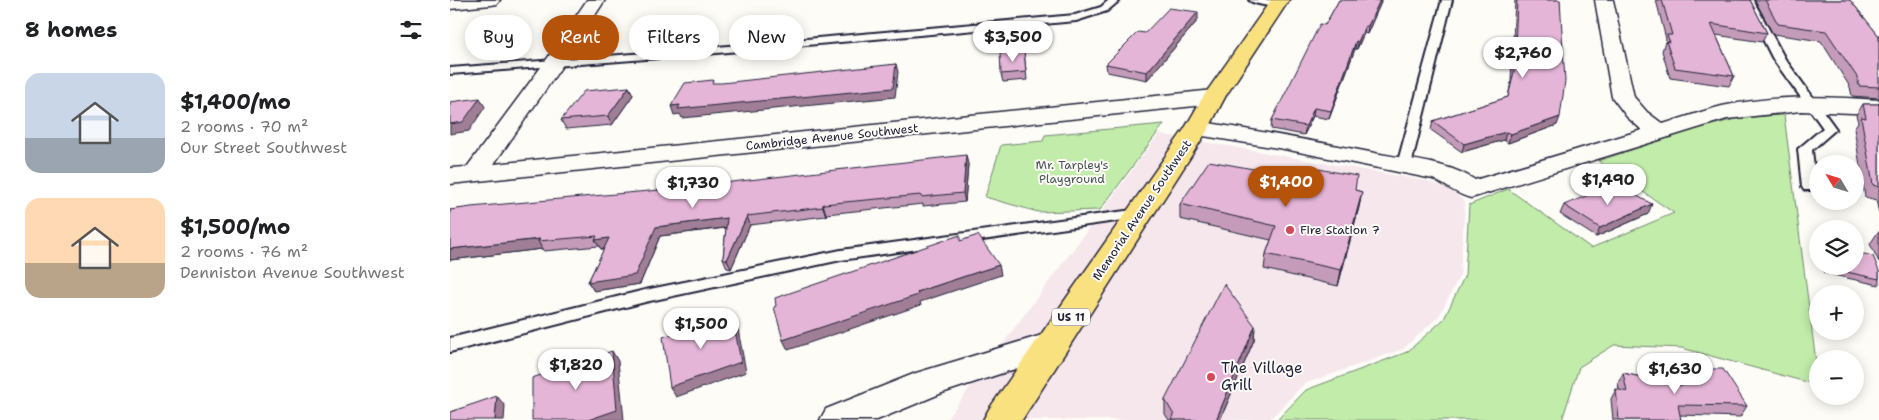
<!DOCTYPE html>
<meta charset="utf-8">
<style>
:root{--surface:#fff;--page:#f6f6f6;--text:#202124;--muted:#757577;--accent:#b45309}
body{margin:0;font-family:"Shantell Sans",sans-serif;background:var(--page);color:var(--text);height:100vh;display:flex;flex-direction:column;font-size:19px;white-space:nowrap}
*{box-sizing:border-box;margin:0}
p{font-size:16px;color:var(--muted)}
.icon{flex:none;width:28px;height:28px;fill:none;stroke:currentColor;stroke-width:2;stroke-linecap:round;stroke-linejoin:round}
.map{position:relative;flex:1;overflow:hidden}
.details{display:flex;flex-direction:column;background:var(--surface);width:450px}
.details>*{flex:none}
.banner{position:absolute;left:15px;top:15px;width:475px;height:45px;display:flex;gap:10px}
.needle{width:32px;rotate:308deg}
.controls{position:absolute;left:1359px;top:155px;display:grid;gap:10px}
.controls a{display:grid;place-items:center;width:55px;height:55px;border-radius:50%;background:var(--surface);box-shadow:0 2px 12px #0003;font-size:25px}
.price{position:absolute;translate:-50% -42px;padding:0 11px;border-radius:18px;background:#fff;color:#222;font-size:16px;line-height:32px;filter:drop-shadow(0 1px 2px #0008)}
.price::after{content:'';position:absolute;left:50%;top:30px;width:15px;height:11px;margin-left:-8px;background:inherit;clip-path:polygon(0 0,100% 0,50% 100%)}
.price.on{background:var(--accent);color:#fff}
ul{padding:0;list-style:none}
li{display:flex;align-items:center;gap:15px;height:125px;padding:0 25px}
li span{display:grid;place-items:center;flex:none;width:140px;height:100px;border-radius:15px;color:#555}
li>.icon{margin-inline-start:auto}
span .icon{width:60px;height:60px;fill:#fffc;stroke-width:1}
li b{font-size:21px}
h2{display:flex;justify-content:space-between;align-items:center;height:60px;padding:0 25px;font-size:21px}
.pill{padding:0 18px;border-radius:22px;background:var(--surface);box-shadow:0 2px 12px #0003;font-size:18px;line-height:45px}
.pill.on{background:var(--accent);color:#fff}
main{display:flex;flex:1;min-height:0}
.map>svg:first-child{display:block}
.built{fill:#f6e7ed}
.green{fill:#c1eca9;stroke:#728772}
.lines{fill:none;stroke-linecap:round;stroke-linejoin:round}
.lane-casing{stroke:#22223b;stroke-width:4}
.street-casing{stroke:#22223b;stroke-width:3}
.primary-casing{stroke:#22223b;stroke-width:3}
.lane{fill:#fdfcf7;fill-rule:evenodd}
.street{fill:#fdfcf7;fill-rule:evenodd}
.primary{fill:#fae180;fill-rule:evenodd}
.wall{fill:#c49cb9;stroke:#22223b}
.shaded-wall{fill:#a07f96;stroke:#22223b}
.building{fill:#e4b5d7;stroke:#22223b}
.poi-dot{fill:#d1495b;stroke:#fdfcf7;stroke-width:2}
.labels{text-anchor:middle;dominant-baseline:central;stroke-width:4;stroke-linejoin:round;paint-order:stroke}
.shield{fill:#fdfcf7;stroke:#646373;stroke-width:1}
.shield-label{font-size:11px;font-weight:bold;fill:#22223b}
.street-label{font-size:12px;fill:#22223b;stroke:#fdfcf7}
.park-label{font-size:12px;fill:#4a5456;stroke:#fdfcf7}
.poi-label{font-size:12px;fill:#22223b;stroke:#fdfcf7;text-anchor:start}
.near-poi-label{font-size:15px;fill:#22223b;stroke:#fdfcf7;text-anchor:start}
</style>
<main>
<section class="details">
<h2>8 homes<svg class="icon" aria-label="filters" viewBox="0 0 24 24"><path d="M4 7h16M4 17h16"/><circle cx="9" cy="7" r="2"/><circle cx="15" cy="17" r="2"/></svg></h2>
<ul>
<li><span style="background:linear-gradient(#c9d6e8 65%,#9aa5b1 0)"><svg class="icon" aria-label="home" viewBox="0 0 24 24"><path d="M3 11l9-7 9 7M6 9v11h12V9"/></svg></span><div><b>$1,400/mo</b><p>2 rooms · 70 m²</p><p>Our Street Southwest</p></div></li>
<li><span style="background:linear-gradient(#ffd9b3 65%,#b9a48a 0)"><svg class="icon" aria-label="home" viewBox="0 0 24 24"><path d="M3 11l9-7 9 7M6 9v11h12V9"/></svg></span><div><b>$1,500/mo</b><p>2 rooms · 76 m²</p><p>Denniston Avenue Southwest</p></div></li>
</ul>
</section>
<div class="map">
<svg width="1429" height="420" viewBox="0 0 1429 420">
<rect width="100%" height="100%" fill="#fdfcf7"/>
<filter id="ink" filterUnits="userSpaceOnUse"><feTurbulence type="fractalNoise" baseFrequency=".02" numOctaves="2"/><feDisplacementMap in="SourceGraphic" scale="10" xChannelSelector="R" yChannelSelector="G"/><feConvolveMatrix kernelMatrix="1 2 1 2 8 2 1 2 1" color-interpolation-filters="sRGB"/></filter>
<g filter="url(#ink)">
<path class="built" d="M709 134 977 181 1000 190 1015 202 1010 275 989 316 953 349 854 384 819 420H496Z"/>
<g class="green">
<path d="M1334 115 1367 370V385L1232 348 1164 345 1129 367 1112 420H827L856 390 957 352 994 319 1015 275 1019 205 1058 189 1141 248 1224 213 1148 161 1248 128 1295 117Z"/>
<path d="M714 124 650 210 588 212 535 197 551 145 593 141 595 135Z"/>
</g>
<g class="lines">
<defs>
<g id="lane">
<path d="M659 0H670L657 11 626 21 222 57 0 74V68L222 51 625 15 651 7Z"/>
<path d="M799 0H827L833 3C826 8 806 5 799 0Z"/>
<path d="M992 0H1002L961 165 954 169 947 165Z"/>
<path d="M1293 0H1303L1335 59 1386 129 1362 150 1366 187 1364 190H1354L1352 187 1348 149 1373 128 1323 59Z"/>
<path d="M690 209 695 211 698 214 695 217 391 260 195 302 0 352V338L195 290 391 250Z"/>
</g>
<g id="street">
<path d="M0 0H50L47 4 41 5 0 9Z"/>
<path d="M137 0H155L114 63 44 164 764 90 772 92 775 97 772 102 764 104 0 184V168L17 167 97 59Z"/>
<path d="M1145 0H1163L1184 97 1197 112 1213 124C1233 118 1252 111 1272 106 1324 95 1377 96 1429 100V114L1351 111 1277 119 1021 198C1007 195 996 185 983 179L834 149 747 135 739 133 735 128 739 123 747 121C808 131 869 142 930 154 962 160 998 162 1025 180L1192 130 1177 117 1162 97Z"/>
<path d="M602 332 614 335 619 344 614 353 492 393 427 420H370L376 409 466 373Z"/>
</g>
<path id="primary" d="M821 0H839L775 97 759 128 572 420H533L539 409 735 128 753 97Z"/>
</defs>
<use href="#lane" class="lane-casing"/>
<use href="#street" class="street-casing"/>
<use href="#primary" class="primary-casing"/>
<use href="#lane" class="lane"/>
<use href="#street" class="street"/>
<use href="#primary" class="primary"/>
</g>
<g class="wall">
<path d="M889 0H932L917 34 914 33 907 49H905L879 119 863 116 854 135 821 129 822 120Z"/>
<path d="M1065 0H1110L1107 125 1058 143 1054 140 1012 152 981 130 983 121 1058 97 1061 81Z"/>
<path d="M1206 0H1300L1317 33 1312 42 1266 35 1284 76 1279 86 1220 78 1212 51 1216 39Z"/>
<path d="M1305 0H1400L1429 36V98L1402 96 1400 87 1371 41 1323 34Z"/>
<path d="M748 20 697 80 657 72 656 64Z"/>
<path d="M574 51 577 80 553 82 551 74Z"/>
<path d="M179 87 183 95 162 125 116 129 111 120Z"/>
<path d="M1413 104H1429V213L1426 200 1415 197 1404 128 1408 122 1406 115Z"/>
<path d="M518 164 515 202 473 206V204L376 214V216L300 225 281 269 277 268 273 258 276 228 210 236 190 284 144 291 138 282 154 249H151L149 246 94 251 92 249 0 260V210Z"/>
<path d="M905 190 912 192 909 207 888 286 814 269 816 254 821 240 730 219V204Z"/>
<path d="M1114 205 1198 214 1146 237 1110 214Z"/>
<path d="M1428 232H1429V262L1420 244Z"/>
<path d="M1372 266H1405L1429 271V285L1374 273Z"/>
<path d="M805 326 804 340 770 420H719L715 414V400Z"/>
<path d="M1222 369 1297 406 1290 417 1230 415 1231 420H1163L1161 399 1166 389 1169 390 1168 383 1173 373 1218 383 1216 379Z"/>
</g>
<g class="shaded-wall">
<path d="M930 0H932L917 34 918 26Z"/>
<path d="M748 12V20L697 80V72Z"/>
<path d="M915 26 914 33 907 49 908 42Z"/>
<path d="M906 41 905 49 879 119 881 111Z"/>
<path d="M446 64 448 72 445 97 232 118 230 114 224 115 221 106 230 105Z"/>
<path d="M179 87 183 95 162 125 158 116Z"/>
<path d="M30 98 35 107 19 131 0 134V124Z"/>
<path d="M864 108 863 116 854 135 856 126Z"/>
<path d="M1110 117 1107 125 1058 143 1061 134Z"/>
<path d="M1056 132 1054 140 1012 152 1014 144Z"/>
<path d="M516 155 518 164 515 202 513 193Z"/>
<path d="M912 192 909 207 888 286 891 270Z"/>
<path d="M373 204 376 214V216L373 207Z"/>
<path d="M1202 204 1198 214 1146 237 1150 228Z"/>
<path d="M297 216 300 225 281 269 277 260Z"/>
<path d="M277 218 281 227 210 236 190 284 144 291 138 282 206 227Z"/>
<path d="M159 238 164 247 151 249 145 240Z"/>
<path d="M90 239 88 241 92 249 0 260V249Z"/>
<path d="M549 265 551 275 470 302 471 305 338 350 333 340 467 292Z"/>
<path d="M282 314 287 324 296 372 226 397 220 387Z"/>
<path d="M805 326 804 340 770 420H766Z"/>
<path d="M162 351 168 361 174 420H138Z"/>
<path d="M47 396 55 406 54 420H45Z"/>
</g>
<g class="building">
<path d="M889 0H930L918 26H915L908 42 906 41 881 111 864 108 856 126 822 120 870 24 875 25Z"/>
<path d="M1067 0H1110L1115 81 1110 117 1061 134 1056 132 1014 144 983 121 1058 97 1064 72Z"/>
<path d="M1212 0H1300L1317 33 1261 24 1284 76 1225 68 1216 41 1220 42 1217 35H1222Z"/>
<path d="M1315 0H1400L1429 36V87L1409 86 1407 77 1376 31 1328 24Z"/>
<path d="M719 8 748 12 697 72 656 64 688 32 695 33Z"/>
<path d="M574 51 576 72 551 74 550 53Z"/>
<path d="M446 64 443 88 228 109 230 105 221 106 235 83 263 80 262 83H272Z"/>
<path d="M179 87 158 116 111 120 134 91Z"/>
<path d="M30 98 13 122 0 124V102Z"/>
<path d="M1413 104H1429V187L1423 185 1411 117 1416 118Z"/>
<path d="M516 155 513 193 471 197V195L373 204V207L297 216 277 260 273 258 277 218 206 227 185 275 138 282 159 238 145 240 147 236 88 241 90 239 0 249V210L21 207 221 189Z"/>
<path d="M759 161 848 177 852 166 907 176 905 190 912 192 891 270 816 254 826 226 730 204Z"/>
<path d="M1165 184 1202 204 1150 228 1114 205Z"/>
<path d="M510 235V241L528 235 549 265 467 292 468 295 333 340 324 307 326 306 325 298Z"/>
<path d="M1405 252 1423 256 1429 271V279L1378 268V266H1405Z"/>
<path d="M774 284 805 326 766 420H722L724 415 715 400Z"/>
<path d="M282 314 291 362 220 387 213 337Z"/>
<path d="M162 351 167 410 138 420H82V378Z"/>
<path d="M1222 369H1273L1297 406 1228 405 1231 420H1169L1166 389 1177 392 1173 373 1232 386Z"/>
<path d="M47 396 45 420H0V412Z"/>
</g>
</g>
<g class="poi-dot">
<circle cx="840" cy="230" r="5"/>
<circle cx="761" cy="377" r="5"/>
</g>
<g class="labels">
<rect class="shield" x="602" y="308.5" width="38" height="17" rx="4"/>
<g class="shield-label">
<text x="621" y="317">US 11</text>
</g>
<g class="street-label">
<text transform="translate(382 137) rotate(-6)">Cambridge Avenue Southwest</text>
<text transform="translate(692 210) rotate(-56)">Memorial Avenue Southwest</text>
</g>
<g class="park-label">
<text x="622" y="165">Mr. Tarpley's<tspan x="622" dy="14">Playground</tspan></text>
</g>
<g class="poi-label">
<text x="850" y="230">Fire Station 7</text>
</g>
<g class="near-poi-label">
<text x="771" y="368">The Village<tspan x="771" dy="17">Grill</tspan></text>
</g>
</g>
</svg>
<div class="controls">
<a><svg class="needle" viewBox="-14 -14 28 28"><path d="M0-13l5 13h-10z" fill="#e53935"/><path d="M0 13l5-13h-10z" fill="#757577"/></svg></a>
<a><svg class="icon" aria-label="layers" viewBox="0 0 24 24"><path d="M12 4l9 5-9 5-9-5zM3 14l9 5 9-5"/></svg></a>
<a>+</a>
<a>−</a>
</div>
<b class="price" style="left:563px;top:63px">$3,500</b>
<b class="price" style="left:1073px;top:79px">$2,760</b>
<b class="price" style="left:1158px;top:206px">$1,490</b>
<b class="price on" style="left:836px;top:208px">$1,400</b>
<b class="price" style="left:243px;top:209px">$1,730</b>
<b class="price" style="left:251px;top:350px">$1,500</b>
<b class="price" style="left:126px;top:391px">$1,820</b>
<b class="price" style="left:1225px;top:395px">$1,630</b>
<div class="banner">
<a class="pill">Buy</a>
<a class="pill on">Rent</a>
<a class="pill">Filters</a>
<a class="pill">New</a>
</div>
</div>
</main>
